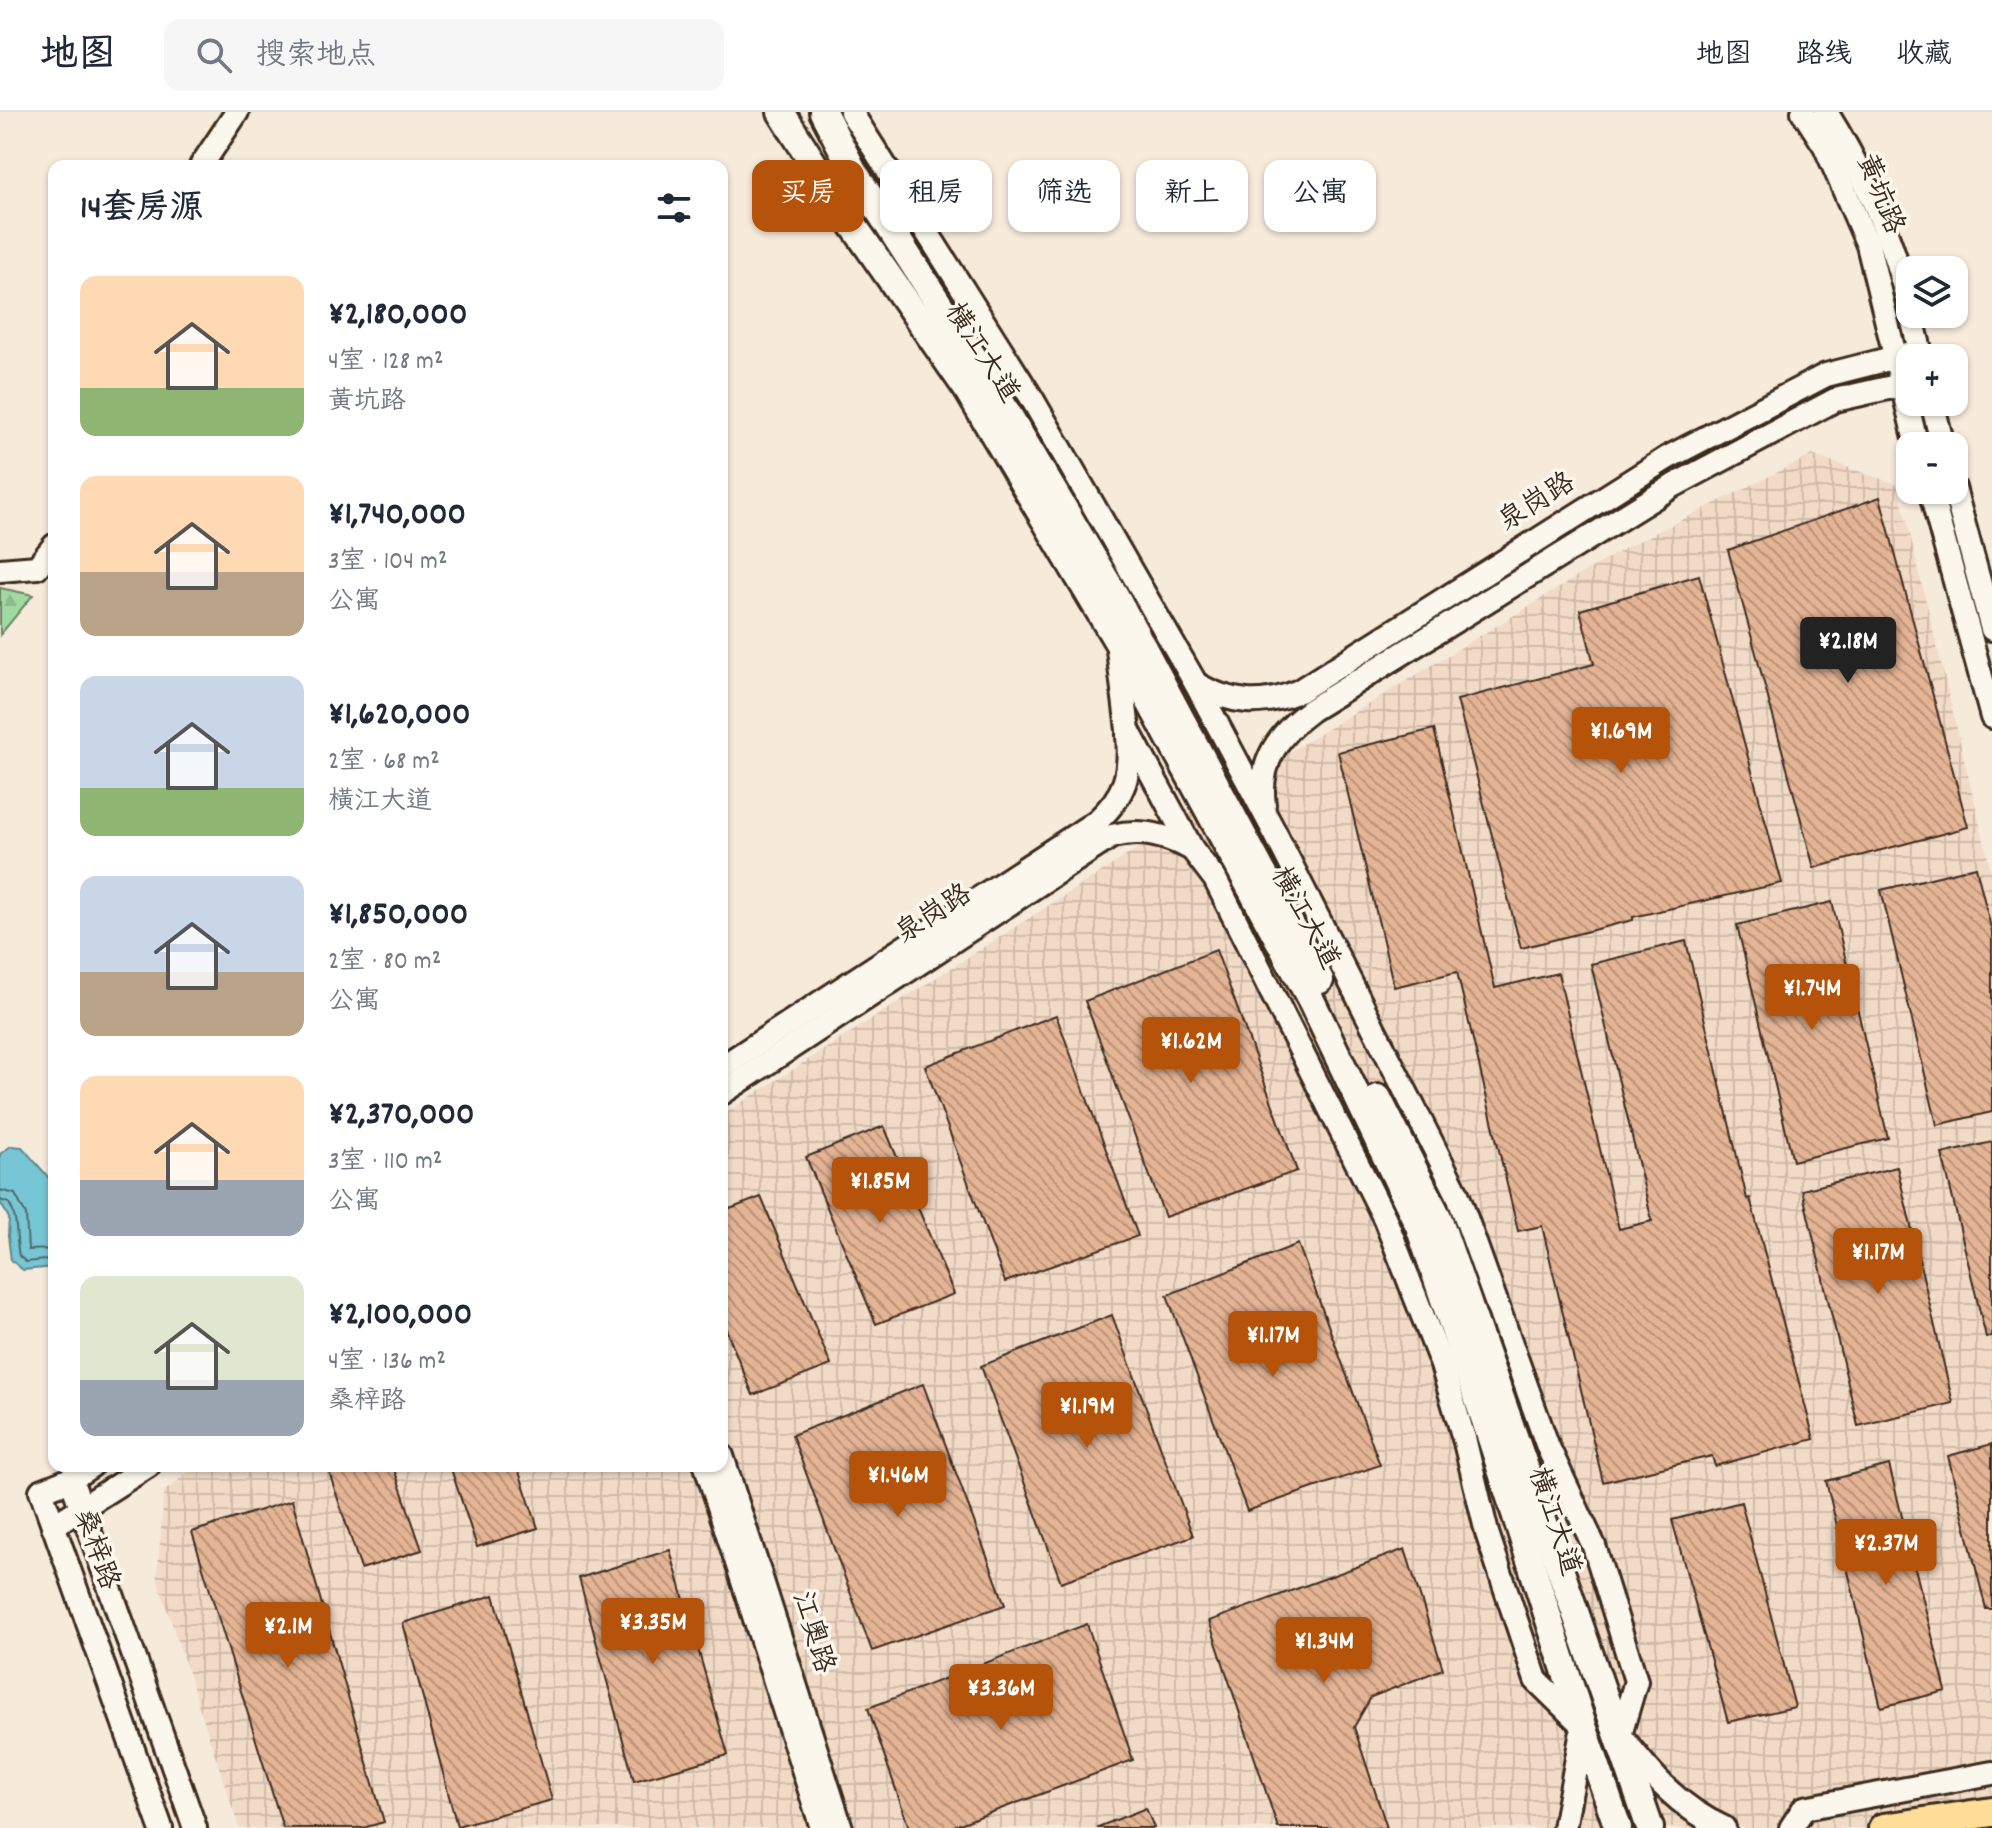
<!DOCTYPE html>
<html lang="zh">
<meta charset="utf-8">
<style>
:root{--surface:#fff;--page:#f6f6f7;--text:#1f2937;--muted:#747a83;--line:#e0e1e3;--accent:#b45309}
body{margin:0;font-family:Dekko,"LXGW WenKai TC",sans-serif;background:var(--page);color:var(--text);height:100vh;display:flex;flex-direction:column;font-size:30px;white-space:nowrap}
*{box-sizing:border-box;margin:0}
p{font-size:26px;color:var(--muted)}
.icon{flex:none;width:44px;height:44px;fill:none;stroke:currentColor;stroke-width:2;stroke-linecap:round;stroke-linejoin:round}
.map{position:relative;flex:1;overflow:hidden}
.sheet{position:absolute;left:48px;top:48px;width:680px;height:1312px;display:flex;flex-direction:column;background:var(--surface);border-radius:16px;box-shadow:0 2px 6px #0004}
.sheet>*{flex:none}
.banner{position:absolute;left:752px;top:48px;width:760px;height:72px;display:flex;gap:16px}
.tools{position:absolute;left:1896px;top:144px;display:grid;gap:16px}
.tools a{display:grid;place-items:center;width:72px;height:72px;border-radius:16px;background:var(--surface);box-shadow:0 2px 6px #0004;font-size:40px}
.price{position:absolute;translate:-50% -68px;padding:0 18px;border-radius:8px;background:var(--accent);color:#fff;font-size:26px;line-height:52px;filter:drop-shadow(0 2px 4px #0008)}
.price::after{content:'';position:absolute;left:50%;top:48px;width:24px;height:18px;margin-left:-12px;background:inherit;clip-path:polygon(0 0,100% 0,50% 100%)}
.price.current{background:#222;color:#fff}
ul{padding:0;list-style:none}
li{display:flex;align-items:center;gap:24px;height:200px;padding:0 32px}
li span{display:grid;place-items:center;flex:none;width:224px;height:160px;border-radius:16px;color:#555}
li>.icon{margin-inline-start:auto}
span .icon{width:96px;height:96px;fill:#fffc;stroke-width:1}
li b{font-size:34px}
h2{display:flex;justify-content:space-between;align-items:center;height:96px;padding:0 32px;font-size:34px}
.pill{padding:0 28px;border-radius:16px;background:var(--surface);box-shadow:0 2px 6px #0004;font-size:28px;line-height:72px}
.pill.current{background:var(--accent);color:#fff}
header{display:flex;align-items:center;gap:48px;box-sizing:border-box;height:112px;padding:0 40px;background:var(--surface);border-bottom:2px solid var(--line)}
header strong{font-size:38px}
nav{display:flex;gap:44px;margin-inline-start:auto;font-size:28px}
.search{width:560px;height:72px;background:var(--page);display:flex;align-items:center;gap:20px;box-sizing:border-box;padding:0 28px;border-radius:16px;color:var(--muted);font-size:30px}
.map>svg:first-child{display:block}
.industrial{fill:url(#industrial-grid)}
.forest{fill:url(#forest-firs);stroke:#6d8260;stroke-width:2}
.water{fill:#77c6d5;stroke:#5f888c;stroke-width:2}
.lines{fill:none;stroke-linecap:round;stroke-linejoin:round}
.shore{stroke:#536867;stroke-width:2}
.building{fill:url(#building-back-hatch);stroke:#3b2a1e;stroke-width:2}
.tertiary-casing{stroke:#3b2a1e;stroke-width:28}
.secondary-casing{stroke:#3b2a1e;stroke-width:32}
.primary-casing{stroke:#3b2a1e;stroke-width:34}
.tertiary{stroke:#fbf7ec;stroke-width:22}
.secondary{stroke:#fbf7ec;stroke-width:26}
.primary{stroke:#fedd96;stroke-width:28}
.labels{text-anchor:middle;dominant-baseline:central;stroke-width:7;stroke-linejoin:round;paint-order:stroke}
.street-label{font-size:28px;fill:#3b2a1e;stroke:#fbf7ec}
</style>
<header>
<strong>地图</strong>
<div class="search"><svg class="icon" aria-label="search" viewBox="0 0 24 24"><circle cx="10" cy="10" r="6"/><path d="M15 15l6 6"/></svg>搜索地点</div>
<nav><a>地图</a><a>路线</a><a>收藏</a></nav>
</header>
<div class="map">
<svg width="1992" height="1716" viewBox="0 0 1992 1716">
<defs>
<pattern id="industrial-grid" width="8" height="8" patternUnits="userSpaceOnUse" patternTransform="scale(2)"><rect width="8" height="8" fill="#f1dac6"/><path d="M0 4h8M4 0v8" fill="none" stroke="#d0bbaa"/></pattern>
<pattern id="forest-firs" width="22" height="20" patternUnits="userSpaceOnUse" patternTransform="scale(2)"><rect width="22" height="20" fill="#9fdaa1"/><path d="M5 1l3.5 6h-7zM16 11l3.5 6h-7z" fill="#8abb8a"/></pattern>
<pattern id="building-back-hatch" width="6" height="6" patternUnits="userSpaceOnUse" patternTransform="scale(2)"><rect width="6" height="6" fill="#e4b495"/><path d="M-1 5l2 2M0 0l6 6M5-1l2 2" fill="none" stroke="#ba9379"/></pattern>
</defs>
<rect width="100%" height="100%" fill="#f6eadb"/>
<filter id="ink" filterUnits="userSpaceOnUse"><feTurbulence type="fractalNoise" baseFrequency=".0125" numOctaves="2"/><feDisplacementMap in="SourceGraphic" scale="16" xChannelSelector="R" yChannelSelector="G"/><feConvolveMatrix kernelMatrix="1 2 1 2 8 2 1 2 1" color-interpolation-filters="sRGB"/></filter>
<g filter="url(#ink)">
<path class="industrial" d="M1812 343 1898 373 1992 762V1716H239L157 1466 164 1380 196 1354H722V1003L1265 655 1623 437Z"/>
<path class="forest" d="M0 476 33 483 0 523Z"/>
<path class="water" d="M11 1034 22 1035 49 1066 54 1067V1155L23 1158 11 1148 8 1124 9 1106 0 1090V1042Z"/>
<g class="lines">
<g class="shore">
<path d="M0 1078 15 1082 26 1103 28 1138 54 1137"/>
<path d="M0 1088 9 1091C19 1108 15 1126 19 1144L26 1150 54 1147"/>
</g>
</g>
<g class="building">
<path d="M1880 385 1968 715 1814 756 1728 438Z"/>
<path d="M1699 463 1782 771 1633 805V808L1521 836 1457 588 1594 552 1580 498Z"/>
<path d="M1434 617 1495 876 1558 861 1619 1117 1652 1109 1591 852 1686 829 1747 1087 1750 1086 1814 1327 1715 1354 1712 1344 1603 1370 1542 1114 1518 1119 1457 860 1394 875 1338 640Z"/>
<path d="M1976 755 1992 820V1000L1937 1013 1881 778Z"/>
<path d="M1832 790 1888 1026 1793 1049 1737 813Z"/>
<path d="M1216 838 1297 1059 1165 1105 1085 889Z"/>
<path d="M1056 903 1138 1124 1005 1170 925 954Z"/>
<path d="M884 1014 954 1182 876 1212 806 1045Z"/>
<path d="M1992 1030V1224L1986 1225 1942 1042Z"/>
<path d="M1897 1055 1953 1291 1858 1314 1802 1078Z"/>
<path d="M761 1085 831 1253 753 1283 722 1208V1100Z"/>
<path d="M1298 1132 1380 1353 1247 1399 1167 1183Z"/>
<path d="M1112 1203 1193 1424 1061 1470 981 1254Z"/>
<path d="M923 1272 1005 1493 872 1539 792 1323Z"/>
<path d="M1992 1332V1497H1986L1948 1344Z"/>
<path d="M1889 1353 1946 1579 1881 1595 1826 1369Z"/>
<path d="M327 1354H393L422 1438 361 1457Z"/>
<path d="M450 1354H517L538 1416 477 1435Z"/>
<path d="M292 1388 384 1710 363 1716H283L192 1420Z"/>
<path d="M1741 1390 1795 1595 1728 1610 1672 1408Z"/>
<path d="M1405 1437 1443 1557 1371 1585 1354 1615 1387 1716H1278L1209 1509Z"/>
<path d="M670 1438 728 1643 634 1669 579 1466Z"/>
<path d="M494 1483 552 1688 457 1714 403 1511Z"/>
<path d="M1087 1512 1133 1648 949 1716H909L868 1596Z"/>
<path d="M1146 1696 1154 1716H1098V1715Z"/>
</g>
<g class="lines">
<defs>
<g id="tertiary">
<path d="M851 0 1031 285 1196 572 1275 721 1457 1081 1548 1335 1594 1434 1636 1569 1620 1623C1652 1663 1676 1694 1724 1716"/>
<path d="M1803 0 1825 34 1868 133 1917 334"/>
<path d="M1826 0C1865 62 1893 127 1910 198"/>
<path d="M201 54 237 0"/>
<path d="M1911 202 1922 246"/>
<path d="M1932 290 1943 334"/>
<path d="M1954 376 1992 517"/>
<path d="M1930 378 1992 605"/>
<path d="M0 458 37 455 54 434"/>
<path d="M1118 538 1128 618 1192 737 1215 767 1385 1107 1442 1253 1465 1330 1487 1421 1536 1568 1583 1614 1564 1716"/>
<path d="M1196 572C1231 592 1262 595 1299 579L1667 346 1826 263 1920 239"/>
<path d="M1264 693C1258 651 1278 622 1311 598L1673 374 1835 288 1910 271"/>
<path d="M722 955 1097 709C1126 682 1131 662 1128 623"/>
<path d="M722 981 1112 724C1142 717 1165 723 1192 737"/>
<path d="M722 1344 841 1716"/>
<path d="M91 1354 71 1367 41 1379 161 1716"/>
<path d="M706 1354 822 1716"/>
<path d="M71 1367 195 1716"/>
<path d="M53 1414 148 1354"/>
<path d="M1791 1716 1804 1696 1992 1661"/>
</g>
<g id="secondary">
<path d="M781 0 844 100 967 277 1117 529 1311 888 1419 1114 1489 1320 1583 1614 1618 1716"/>
<path d="M823 0 854 60 986 265 1116 485 1320 868"/>
<path d="M1378 986 1438 1105 1650 1716"/>
</g>
<path id="primary" d="M1883 1716 1992 1700"/>
</defs>
<use href="#tertiary" class="tertiary-casing"/>
<use href="#secondary" class="secondary-casing"/>
<use href="#primary" class="primary-casing"/>
<use href="#tertiary" class="tertiary"/>
<use href="#secondary" class="secondary"/>
<use href="#primary" class="primary"/>
</g>
</g>
<g class="labels">
<g class="street-label">
<text transform="translate(1878 83) rotate(68)">黄坑路</text>
<text transform="translate(980 242) rotate(57)">横江大道</text>
<text transform="translate(1538 392) rotate(-32)">泉岗路</text>
<text transform="translate(935 804) rotate(-33)">泉岗路</text>
<text transform="translate(1303 807) rotate(61)">横江大道</text>
<text transform="translate(1552 1410) rotate(72)">横江大道</text>
<text transform="translate(94 1438) rotate(70)">桑梓路</text>
<text transform="translate(811 1521) rotate(73)">江奥路</text>
</g>
</g>
</svg>
<div class="tools">
<a><svg class="icon" aria-label="layers" viewBox="0 0 24 24"><path d="M12 4l9 5-9 5-9-5zM3 14l9 5 9-5"/></svg></a>
<a>+</a>
<a>−</a>
</div>
<b class="price current" style="left:1848px;top:573px">¥2.18M</b>
<b class="price" style="left:1621px;top:663px">¥1.69M</b>
<b class="price" style="left:1812px;top:920px">¥1.74M</b>
<b class="price" style="left:1191px;top:973px">¥1.62M</b>
<b class="price" style="left:880px;top:1113px">¥1.85M</b>
<b class="price" style="left:1878px;top:1184px">¥1.17M</b>
<b class="price" style="left:1273px;top:1267px">¥1.17M</b>
<b class="price" style="left:1087px;top:1338px">¥1.19M</b>
<b class="price" style="left:898px;top:1407px">¥1.46M</b>
<b class="price" style="left:1886px;top:1475px">¥2.37M</b>
<b class="price" style="left:653px;top:1554px">¥3.35M</b>
<b class="price" style="left:288px;top:1558px">¥2.1M</b>
<b class="price" style="left:1324px;top:1573px">¥1.34M</b>
<b class="price" style="left:1001px;top:1620px">¥3.36M</b>
<div class="banner">
<a class="pill current">买房</a>
<a class="pill">租房</a>
<a class="pill">筛选</a>
<a class="pill">新上</a>
<a class="pill">公寓</a>
</div>
<section class="sheet">
<h2>14套房源<svg class="icon" aria-label="filters" viewBox="0 0 24 24"><path d="M4 7h16M4 17h16"/><circle cx="9" cy="7" r="2"/><circle cx="15" cy="17" r="2"/></svg></h2>
<ul>
<li><span style="background:linear-gradient(#ffd9b3 70%,#8fb573 0)"><svg class="icon" aria-label="home" viewBox="0 0 24 24"><path d="M3 11l9-7 9 7M6 9v11h12V9"/></svg></span><div><b>¥2,180,000</b><p>4室 · 128 m²</p><p>黄坑路</p></div></li>
<li><span style="background:linear-gradient(#ffd9b3 60%,#b9a48a 0)"><svg class="icon" aria-label="home" viewBox="0 0 24 24"><path d="M3 11l9-7 9 7M6 9v11h12V9"/></svg></span><div><b>¥1,740,000</b><p>3室 · 104 m²</p><p>公寓</p></div></li>
<li><span style="background:linear-gradient(#c9d6e8 70%,#8fb573 0)"><svg class="icon" aria-label="home" viewBox="0 0 24 24"><path d="M3 11l9-7 9 7M6 9v11h12V9"/></svg></span><div><b>¥1,620,000</b><p>2室 · 68 m²</p><p>横江大道</p></div></li>
<li><span style="background:linear-gradient(#c9d6e8 60%,#b9a48a 0)"><svg class="icon" aria-label="home" viewBox="0 0 24 24"><path d="M3 11l9-7 9 7M6 9v11h12V9"/></svg></span><div><b>¥1,850,000</b><p>2室 · 80 m²</p><p>公寓</p></div></li>
<li><span style="background:linear-gradient(#ffd9b3 65%,#9aa5b1 0)"><svg class="icon" aria-label="home" viewBox="0 0 24 24"><path d="M3 11l9-7 9 7M6 9v11h12V9"/></svg></span><div><b>¥2,370,000</b><p>3室 · 110 m²</p><p>公寓</p></div></li>
<li><span style="background:linear-gradient(#dfe7d0 65%,#9aa5b1 0)"><svg class="icon" aria-label="home" viewBox="0 0 24 24"><path d="M3 11l9-7 9 7M6 9v11h12V9"/></svg></span><div><b>¥2,100,000</b><p>4室 · 136 m²</p><p>桑梓路</p></div></li>
</ul>
</section>
</div>
